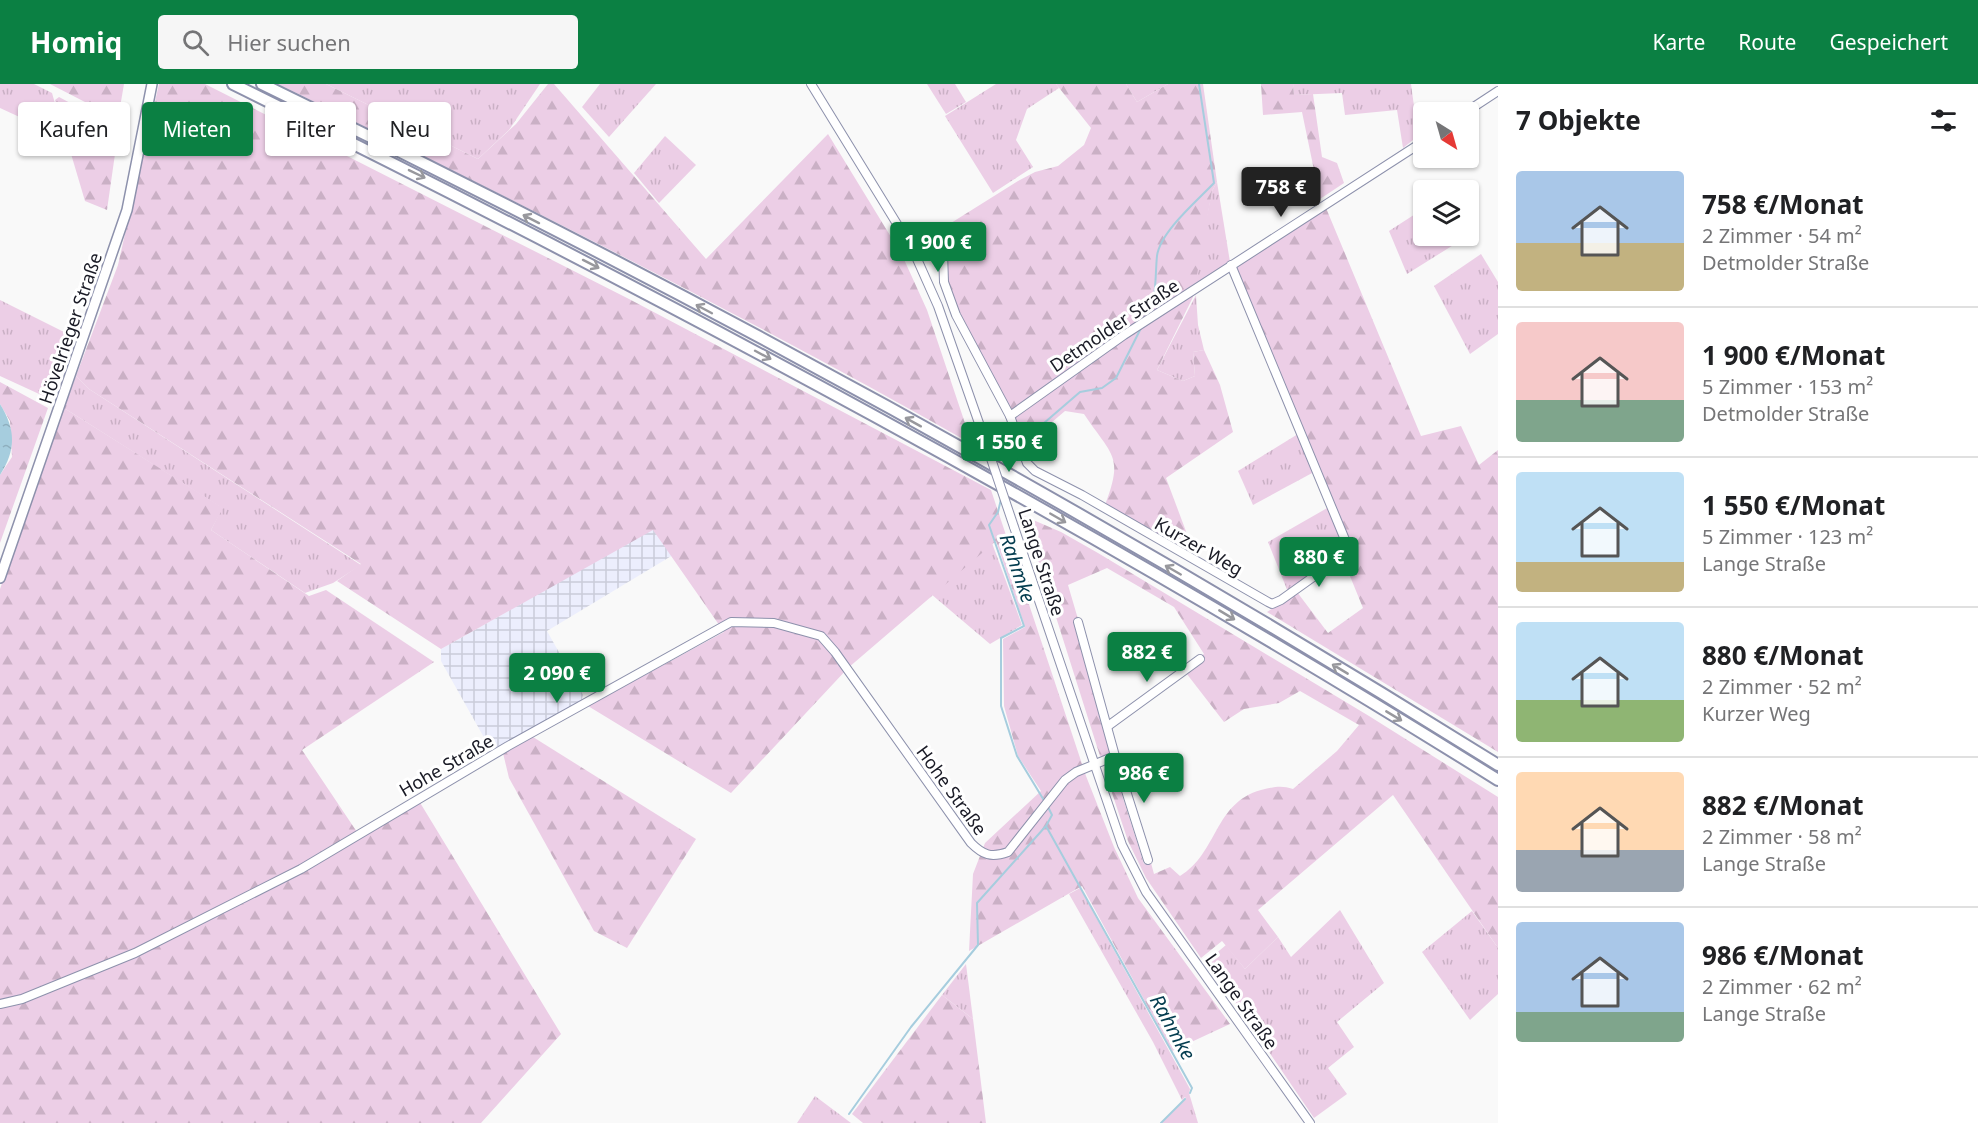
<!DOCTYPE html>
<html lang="de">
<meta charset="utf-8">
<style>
:root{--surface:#fff;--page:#f6f6f6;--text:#202124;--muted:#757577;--line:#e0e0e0;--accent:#0b8043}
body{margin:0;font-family:"Noto Sans",sans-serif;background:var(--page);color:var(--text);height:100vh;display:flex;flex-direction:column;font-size:22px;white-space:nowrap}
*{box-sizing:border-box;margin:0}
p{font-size:20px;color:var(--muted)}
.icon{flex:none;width:33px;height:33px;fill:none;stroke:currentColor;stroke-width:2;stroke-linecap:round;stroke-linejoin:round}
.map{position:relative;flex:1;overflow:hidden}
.panel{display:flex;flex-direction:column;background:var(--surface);width:480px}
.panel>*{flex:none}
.banner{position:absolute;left:18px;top:18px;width:570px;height:54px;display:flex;gap:12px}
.needle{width:39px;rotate:143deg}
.buttons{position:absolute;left:1413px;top:18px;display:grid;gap:12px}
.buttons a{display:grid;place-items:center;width:66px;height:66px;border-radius:6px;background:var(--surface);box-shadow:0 2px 4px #0004;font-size:30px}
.price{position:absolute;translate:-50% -51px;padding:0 14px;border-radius:6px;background:var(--accent);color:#fff;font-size:20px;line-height:39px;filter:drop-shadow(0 2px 3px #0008)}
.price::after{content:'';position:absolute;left:50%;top:36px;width:18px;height:14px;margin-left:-9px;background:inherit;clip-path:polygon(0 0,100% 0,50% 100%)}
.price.on{background:#222;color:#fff}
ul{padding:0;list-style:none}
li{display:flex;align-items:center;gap:18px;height:150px;padding:0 18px}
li+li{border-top:2px solid var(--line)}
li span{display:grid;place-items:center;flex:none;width:168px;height:120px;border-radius:6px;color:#555}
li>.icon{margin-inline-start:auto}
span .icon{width:72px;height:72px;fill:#fffc;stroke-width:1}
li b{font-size:26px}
h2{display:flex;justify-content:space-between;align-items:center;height:72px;padding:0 18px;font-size:26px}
.chip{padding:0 21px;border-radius:6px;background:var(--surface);box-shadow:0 2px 4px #0004;font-size:21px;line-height:54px}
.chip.on{background:var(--accent);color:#fff}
header{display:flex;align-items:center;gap:36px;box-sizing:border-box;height:84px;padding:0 30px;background:var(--accent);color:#fff}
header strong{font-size:28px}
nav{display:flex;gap:33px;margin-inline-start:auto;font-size:21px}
.search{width:420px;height:54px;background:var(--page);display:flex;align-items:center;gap:15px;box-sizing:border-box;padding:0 21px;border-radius:6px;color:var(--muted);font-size:22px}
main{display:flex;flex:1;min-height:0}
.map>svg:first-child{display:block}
.industrial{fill:url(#industrial-grid)}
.grass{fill:url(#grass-tufts)}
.forest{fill:url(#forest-firs)}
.water{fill:url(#water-ripples)}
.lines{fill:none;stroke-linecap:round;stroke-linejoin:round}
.stream{stroke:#a6cdde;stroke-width:2}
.minor-casing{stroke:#8d91ac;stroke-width:10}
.major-casing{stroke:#8d91ac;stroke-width:12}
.highway-casing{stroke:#8d91ac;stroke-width:14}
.minor{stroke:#fff;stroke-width:8}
.major{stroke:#fff;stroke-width:9}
.highway{stroke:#fff;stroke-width:10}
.minor-bridge-casing{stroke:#8d91ac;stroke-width:10;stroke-linecap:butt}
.minor-bridge{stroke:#fff;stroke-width:8}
.oneway{stroke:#98989d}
.labels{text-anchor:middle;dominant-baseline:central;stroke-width:6;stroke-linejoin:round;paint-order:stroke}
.street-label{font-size:18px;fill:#191a25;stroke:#fff}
.water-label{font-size:20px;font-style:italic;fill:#033c4f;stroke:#fff}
</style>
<header>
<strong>Homiq</strong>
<div class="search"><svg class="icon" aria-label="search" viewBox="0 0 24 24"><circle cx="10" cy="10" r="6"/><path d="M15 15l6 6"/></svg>Hier suchen</div>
<nav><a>Karte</a><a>Route</a><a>Gespeichert</a></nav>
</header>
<main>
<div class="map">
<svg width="1498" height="1039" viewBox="0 0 1498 1039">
<defs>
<pattern id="industrial-grid" width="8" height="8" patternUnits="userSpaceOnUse" patternTransform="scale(1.5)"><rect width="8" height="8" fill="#eceefd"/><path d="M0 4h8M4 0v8" fill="none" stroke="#caccd9"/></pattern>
<pattern id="grass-tufts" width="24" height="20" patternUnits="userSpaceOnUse" patternTransform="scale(1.5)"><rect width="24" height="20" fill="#eccee6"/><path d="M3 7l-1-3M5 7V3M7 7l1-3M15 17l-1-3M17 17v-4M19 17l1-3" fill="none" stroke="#cab0c5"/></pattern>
<pattern id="forest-firs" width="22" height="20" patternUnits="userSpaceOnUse" patternTransform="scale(1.5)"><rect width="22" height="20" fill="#eccee6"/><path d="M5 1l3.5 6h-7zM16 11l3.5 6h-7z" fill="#cab0c5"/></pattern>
<pattern id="water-ripples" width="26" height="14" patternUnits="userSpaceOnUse" patternTransform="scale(1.5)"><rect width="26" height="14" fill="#a6cdde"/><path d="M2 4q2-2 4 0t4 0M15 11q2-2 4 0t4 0" fill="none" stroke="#8eafbe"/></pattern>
</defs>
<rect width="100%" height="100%" fill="#f9f9f9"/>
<path class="industrial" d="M653 445 673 471 547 547 583 611 581 619 491 666 441 577V565Z"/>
<g class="grass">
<path d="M0 0H34L52 9 65 54 0 24Z"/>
<path d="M326 0H540L509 46 478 75Z"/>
<path d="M600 0H656L609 53 582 23Z"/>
<path d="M927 0H955L966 18 946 30Z"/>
<path d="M996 0H1056L1059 4 1027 25 1016 56 1033 83 993 109 945 32Z"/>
<path d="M1126 0H1168L1137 18Z"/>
<path d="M1293 0H1411L1418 52 1403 64 1397 26 1345 31 1342 9 1294 11Z"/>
<path d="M665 52 696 81 659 119 634 89Z"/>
<path d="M1217 98 1230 178 1193 201 1212 107Z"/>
<path d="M1423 125 1424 152H1468L1469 146 1471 150 1407 190 1389 147Z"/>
<path d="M1481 170 1498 198V250L1470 270 1434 202Z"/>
<path d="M1196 211 1198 241 1204 266 1193 268 1195 292 1183 297 1157 286Z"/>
<path d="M0 216 72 252 50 315 0 292Z"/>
<path d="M76 292 89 305 361 481 333 499 305 509 211 446 222 424 64 324Z"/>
<path d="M1298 350 1314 388 1253 421 1238 387Z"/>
<path d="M1329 423 1343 456 1342 468 1288 508 1268 458Z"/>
<path d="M992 459 1022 541 990 560 931 510Z"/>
<path d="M1080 804 1190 1005 1189 1009 1198 1039H1162L1186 1015 1185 1013 1182 1016 1153 958 1069 810Z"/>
<path d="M1340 826 1384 899 1337 938 1354 963 1328 984 1347 1010 1314 1034 1207 877 1226 861 1245 885 1278 853 1291 873Z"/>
<path d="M1472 827 1498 864V910L1470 936 1422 868Z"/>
<path d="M966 880 973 935 942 911Z"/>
<path d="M815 1012 851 1039H797Z"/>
</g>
<g class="forest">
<path d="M50 0H124L118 35Z"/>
<path d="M159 0H205L629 215 991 406 1086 692 1114 763 1138 814 1230 940 1172 967 1082 802 969 867 973 790 985 759 1041 707 1018 672 1004 622 1003 555 1025 543 996 457 848 584 731 709 588 622 724 548 653 446 441 565 337 497 361 480 89 305 76 292 118 181Z"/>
<path d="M278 0H326L478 75 516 40 548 0H554L706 175 828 50 902 171 927 226 972 360C746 232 512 115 278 0Z"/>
<path d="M1056 0H1126L1137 18 1168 0H1203L1217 98 1212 107 1193 213 1157 286 1183 297 1195 292 1193 268 1204 266 1220 301 1233 348 1166 394 1196 474 1105 421C1124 371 1112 372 1084 330L1065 327 1031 356 1038 374 1030 377 1007 320 946 202 943 144 1018 97 1035 88 1058 82 1084 61 1091 44Z"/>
<path d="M1261 0H1293L1294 11 1313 10 1322 73 1337 79 1344 99 1320 115 1302 28 1263 31Z"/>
<path d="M59 13 115 43 118 49 107 126 85 117 55 16Z"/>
<path d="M1326 124 1421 352 1461 342 1479 381 1498 366V668L1267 528 1297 508 1328 549 1363 524 1343 475 1348 470 1350 459 1236 183Z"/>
<path d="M0 298 48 324 0 459V391L12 373 10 337 0 320Z"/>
<path d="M64 324 223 424 211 446 309 512 326 506 434 578 302 666 359 751 419 717 561 950 481 1039H0V505Z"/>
<path d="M1024 432 1061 448 1098 469 1369 632 1498 713V864L1393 711 1258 826 1278 853 1245 885 1222 857 1201 874 1146 794 1128 757 1104 685 1113 683 1144 780 1151 779 1154 790 1170 783 1180 792C1218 769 1214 719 1261 706 1274 703 1281 701 1293 705L1337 667 1359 641 1300 607 1279 619 1244 625 1224 638 1183 585 1204 570 1174 523 1107 484 1068 501 1078 535 1073 537 1110 668 1105 672H1100Z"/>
<path d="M533 653 696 755 627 864 594 847 509 694 503 669Z"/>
<path d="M942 911 973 935 986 1039H863L852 1030Z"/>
</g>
<path class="water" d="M0 320C16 346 16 366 0 391Z"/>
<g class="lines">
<g class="stream">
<path d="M1148 232C1157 214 1155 191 1157 172 1160 148 1197 117 1214 99L1199 0"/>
<path d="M1022 358 1080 308 1102 304 1116 294 1142 242"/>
<path d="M1009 386 1015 364 1018 361"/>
<path d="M1001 415 998 428 989 441 1024 542 1001 554V622L1017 672 1045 718"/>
<path d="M1048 723 1052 731 1046 742 1192 1004 1190 1009"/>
<path d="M849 1030 911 943 978 861 977 819 1045 743"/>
<path d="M1161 1039 1185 1015"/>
</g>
<defs>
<g id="minor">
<path d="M811 0 913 166 938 222 980 342"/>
<path d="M1466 28 1498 7"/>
<path d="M913 166 934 153 939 155 943 169 944 198 956 231 1010 332 1124 251 1424 57"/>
<path d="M1010 332 1027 379 1035 387 1082 411 1268 518 1272 520 1281 516 1344 471 1346 458 1231 181"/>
<path d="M1014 443 1122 761 1146 808 1310 1039"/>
<path d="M1108 642 1200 575"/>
<path d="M1115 672 1148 776"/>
<path d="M0 920 22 915 135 869 301 785 508 662 731 538 774 539 821 552 835 568 971 759C983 771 991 774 1008 768L1065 696 1076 688 1115 672 1078 538"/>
</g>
<path id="major" d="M0 494 127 126 152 0"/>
<g id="highway">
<path d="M233 0C665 213 1089 440 1498 696"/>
<path d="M262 0C685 204 1100 432 1498 681"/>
</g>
</defs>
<use href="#minor" class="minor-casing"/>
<use href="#major" class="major-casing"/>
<use href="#highway" class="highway-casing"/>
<use href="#minor" class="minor"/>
<use href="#major" class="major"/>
<use href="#highway" class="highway"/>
<defs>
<path id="minor-bridge" d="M980 342 1014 443"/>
</defs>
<use href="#minor-bridge" class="minor-bridge-casing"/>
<use href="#minor-bridge" class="minor-bridge"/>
</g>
<defs><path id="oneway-shaft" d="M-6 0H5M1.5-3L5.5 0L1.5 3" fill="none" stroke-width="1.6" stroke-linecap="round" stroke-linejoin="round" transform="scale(1.5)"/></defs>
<g class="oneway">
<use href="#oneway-shaft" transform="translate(417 90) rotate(26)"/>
<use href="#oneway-shaft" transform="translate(531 135) rotate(-153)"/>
<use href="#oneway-shaft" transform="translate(591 180) rotate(27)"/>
<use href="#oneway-shaft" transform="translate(704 225) rotate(-152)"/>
<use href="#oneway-shaft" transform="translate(763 271) rotate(28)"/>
<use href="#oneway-shaft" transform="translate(913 338) rotate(-151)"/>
<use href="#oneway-shaft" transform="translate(1058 434) rotate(30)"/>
<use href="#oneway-shaft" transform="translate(1173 486) rotate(-150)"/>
<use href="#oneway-shaft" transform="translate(1227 531) rotate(31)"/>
<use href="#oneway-shaft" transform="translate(1340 585) rotate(-149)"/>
<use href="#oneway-shaft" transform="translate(1394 632) rotate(31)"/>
</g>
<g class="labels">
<g class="street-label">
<text transform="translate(1114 241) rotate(-34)">Detmolder Straße</text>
<text transform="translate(70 244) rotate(-71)">Hövelrieger Straße</text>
<text transform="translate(1199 462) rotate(30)">Kurzer Weg</text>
<text transform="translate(1042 478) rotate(72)">Lange Straße</text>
<text transform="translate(446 681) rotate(-30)">Hohe Straße</text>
<text transform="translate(952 706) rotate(54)">Hohe Straße</text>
<text transform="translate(1242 917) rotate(55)">Lange Straße</text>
</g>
<g class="water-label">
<text transform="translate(1018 484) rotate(71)">Rahmke</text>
<text transform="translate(1173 943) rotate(61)">Rahmke</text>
</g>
</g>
</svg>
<div class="buttons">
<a><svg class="needle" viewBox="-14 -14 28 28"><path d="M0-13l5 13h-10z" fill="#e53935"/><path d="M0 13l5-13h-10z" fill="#757577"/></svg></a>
<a><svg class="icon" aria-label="layers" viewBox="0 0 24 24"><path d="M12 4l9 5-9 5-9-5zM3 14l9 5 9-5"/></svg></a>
</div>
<b class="price on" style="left:1281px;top:134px">758 €</b>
<b class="price" style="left:938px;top:189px">1 900 €</b>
<b class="price" style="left:1009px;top:389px">1 550 €</b>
<b class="price" style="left:1319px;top:504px">880 €</b>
<b class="price" style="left:1147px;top:599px">882 €</b>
<b class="price" style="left:557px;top:620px">2 090 €</b>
<b class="price" style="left:1144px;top:720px">986 €</b>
<div class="banner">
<a class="chip">Kaufen</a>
<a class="chip on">Mieten</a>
<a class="chip">Filter</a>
<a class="chip">Neu</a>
</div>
</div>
<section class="panel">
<h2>7 Objekte<svg class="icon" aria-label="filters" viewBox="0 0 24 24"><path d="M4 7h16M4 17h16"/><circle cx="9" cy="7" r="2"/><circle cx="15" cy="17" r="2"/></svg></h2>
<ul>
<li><span style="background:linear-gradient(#a9c7e8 60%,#c2b280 0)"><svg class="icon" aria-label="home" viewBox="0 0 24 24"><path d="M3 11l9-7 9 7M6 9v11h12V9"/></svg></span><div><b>758 €/Monat</b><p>2 Zimmer · 54 m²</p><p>Detmolder Straße</p></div></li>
<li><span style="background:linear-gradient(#f6c9c9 65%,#7fa58c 0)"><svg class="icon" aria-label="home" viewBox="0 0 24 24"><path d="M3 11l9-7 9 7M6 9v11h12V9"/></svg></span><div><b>1 900 €/Monat</b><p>5 Zimmer · 153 m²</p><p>Detmolder Straße</p></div></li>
<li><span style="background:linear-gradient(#bfe0f5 75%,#c2b280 0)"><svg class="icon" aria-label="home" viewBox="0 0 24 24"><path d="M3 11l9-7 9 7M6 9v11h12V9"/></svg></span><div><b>1 550 €/Monat</b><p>5 Zimmer · 123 m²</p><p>Lange Straße</p></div></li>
<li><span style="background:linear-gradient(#bfe0f5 65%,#8fb573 0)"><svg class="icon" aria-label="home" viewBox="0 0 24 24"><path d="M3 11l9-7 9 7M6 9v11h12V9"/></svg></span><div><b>880 €/Monat</b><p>2 Zimmer · 52 m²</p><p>Kurzer Weg</p></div></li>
<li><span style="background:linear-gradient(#ffd9b3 65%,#9aa5b1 0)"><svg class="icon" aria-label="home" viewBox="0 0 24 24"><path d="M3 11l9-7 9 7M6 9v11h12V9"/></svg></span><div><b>882 €/Monat</b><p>2 Zimmer · 58 m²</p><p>Lange Straße</p></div></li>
<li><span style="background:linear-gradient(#a9c7e8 75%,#7fa58c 0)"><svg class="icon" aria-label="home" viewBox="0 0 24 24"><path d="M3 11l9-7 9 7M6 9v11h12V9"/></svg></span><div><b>986 €/Monat</b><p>2 Zimmer · 62 m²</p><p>Lange Straße</p></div></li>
</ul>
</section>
</main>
